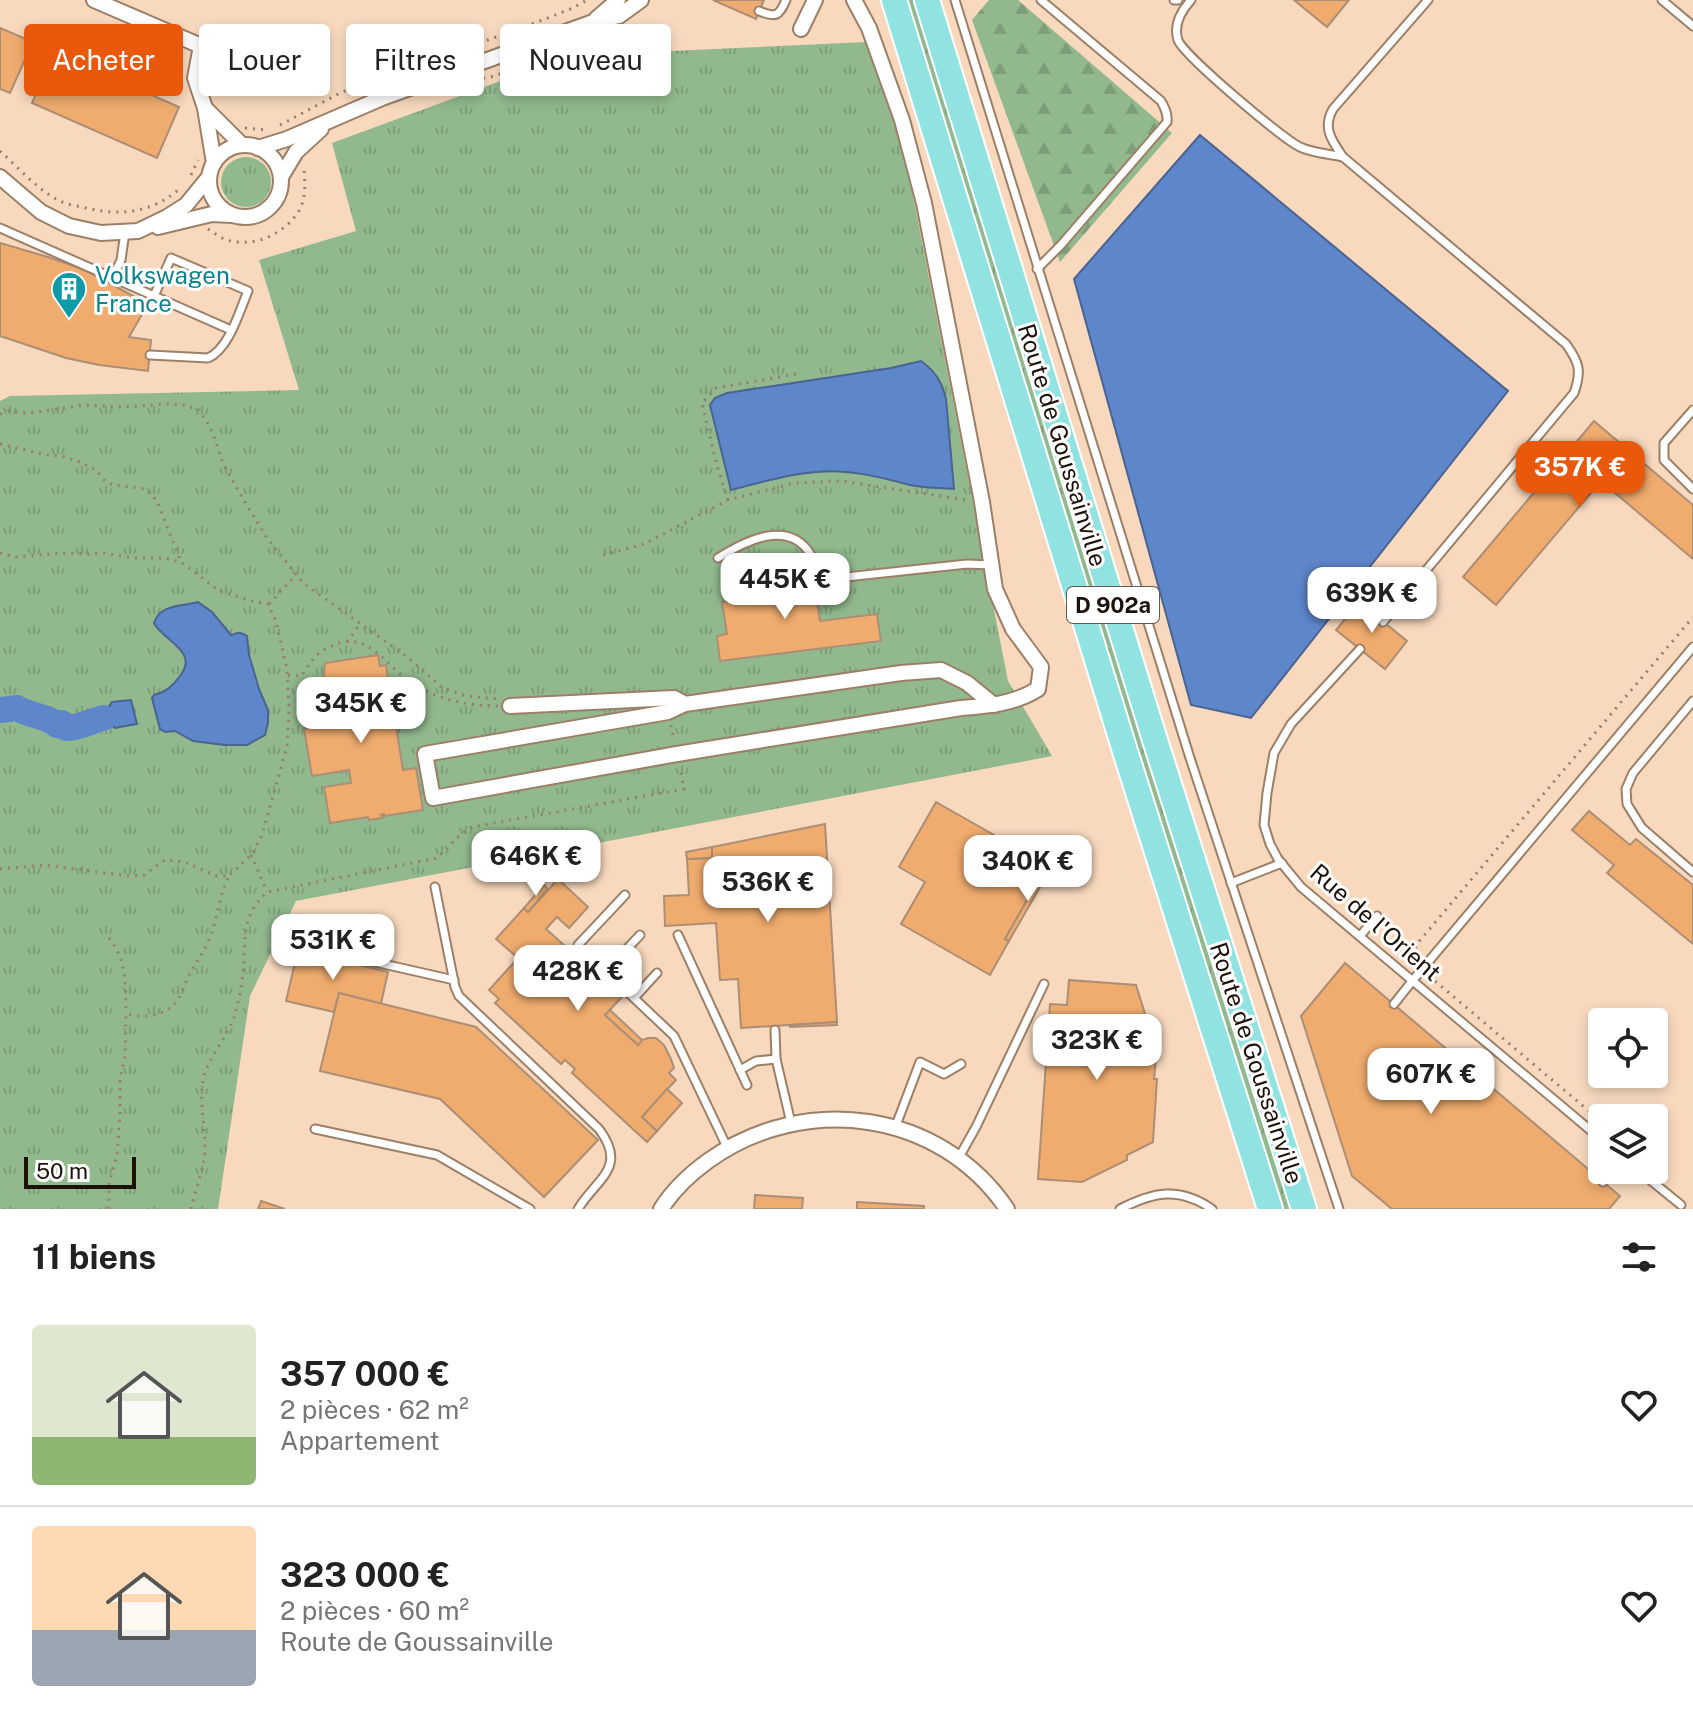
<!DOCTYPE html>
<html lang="fr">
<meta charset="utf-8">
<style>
:root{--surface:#fff;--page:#f2f2f2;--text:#222;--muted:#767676;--line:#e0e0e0;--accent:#ea580c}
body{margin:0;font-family:"Public Sans",sans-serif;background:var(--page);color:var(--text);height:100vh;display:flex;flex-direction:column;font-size:30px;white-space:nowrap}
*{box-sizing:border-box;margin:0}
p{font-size:26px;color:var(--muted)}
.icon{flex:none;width:44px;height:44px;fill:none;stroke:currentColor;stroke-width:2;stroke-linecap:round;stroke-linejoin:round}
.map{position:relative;height:1209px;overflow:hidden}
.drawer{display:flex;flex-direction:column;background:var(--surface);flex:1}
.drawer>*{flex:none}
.guide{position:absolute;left:24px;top:24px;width:800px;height:72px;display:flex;gap:16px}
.tools{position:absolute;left:1588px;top:1008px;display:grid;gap:16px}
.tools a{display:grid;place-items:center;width:80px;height:80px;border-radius:8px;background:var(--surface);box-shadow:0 4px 12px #0003;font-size:40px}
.scale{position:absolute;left:24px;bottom:20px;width:112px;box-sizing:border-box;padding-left:8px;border:4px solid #1d1209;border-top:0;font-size:22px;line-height:28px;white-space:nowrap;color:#1d1209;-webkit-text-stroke:6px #fff;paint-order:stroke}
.price{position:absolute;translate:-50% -68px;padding:0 18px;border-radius:16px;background:#fff;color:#222;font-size:26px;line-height:52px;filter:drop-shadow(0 2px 4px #0008)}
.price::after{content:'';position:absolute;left:50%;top:48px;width:24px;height:18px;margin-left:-12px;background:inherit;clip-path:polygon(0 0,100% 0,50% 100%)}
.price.current{background:var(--accent);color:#fff}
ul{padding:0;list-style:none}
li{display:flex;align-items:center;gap:24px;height:200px;padding:0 32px}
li+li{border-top:2px solid var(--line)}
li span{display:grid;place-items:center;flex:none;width:224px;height:160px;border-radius:8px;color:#555}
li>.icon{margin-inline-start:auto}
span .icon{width:96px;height:96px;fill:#fffc;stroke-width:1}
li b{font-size:34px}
h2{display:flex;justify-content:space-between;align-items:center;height:96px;padding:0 32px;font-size:34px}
.pill{padding:0 28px;border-radius:8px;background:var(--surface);box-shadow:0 4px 12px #0003;font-size:28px;line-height:72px}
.pill.current{background:var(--accent);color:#fff}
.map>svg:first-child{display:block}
.grass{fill:url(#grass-tufts)}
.forest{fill:url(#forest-firs)}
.water{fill:#5e86ca;stroke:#4a6390;stroke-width:2}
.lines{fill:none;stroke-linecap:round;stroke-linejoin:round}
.river{stroke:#5e86ca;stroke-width:26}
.building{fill:#f0ac6e;stroke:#ab8e75;stroke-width:2}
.lane-casing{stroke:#9c7f67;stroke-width:11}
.street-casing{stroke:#9c7f67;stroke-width:18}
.primary-casing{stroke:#fff;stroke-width:28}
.path{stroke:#947e6c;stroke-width:3;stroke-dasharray:2 6;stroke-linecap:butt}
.lane{stroke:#fff;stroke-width:7}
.street{stroke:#fff;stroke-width:14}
.primary{stroke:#91e3e1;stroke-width:24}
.labels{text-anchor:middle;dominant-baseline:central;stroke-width:6;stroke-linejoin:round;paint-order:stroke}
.shield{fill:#fff;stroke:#615953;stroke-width:2}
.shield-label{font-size:22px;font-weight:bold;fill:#1d1209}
.culture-label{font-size:24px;fill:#0d838f;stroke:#fff;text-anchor:start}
.street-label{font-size:24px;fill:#1d1209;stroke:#fff}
</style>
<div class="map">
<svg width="1693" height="1209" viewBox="0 0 1693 1209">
<defs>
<pattern id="grass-tufts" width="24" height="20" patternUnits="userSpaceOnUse" patternTransform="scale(2)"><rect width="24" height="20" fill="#92b98e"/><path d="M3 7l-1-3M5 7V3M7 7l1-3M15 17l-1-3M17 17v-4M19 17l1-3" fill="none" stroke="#7d9e79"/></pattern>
<pattern id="forest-firs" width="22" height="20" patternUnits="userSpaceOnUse" patternTransform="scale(2)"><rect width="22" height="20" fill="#92b98e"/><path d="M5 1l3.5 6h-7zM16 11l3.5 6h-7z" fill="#7d9e79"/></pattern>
</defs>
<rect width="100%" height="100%" fill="#f8d9be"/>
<g class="grass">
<path d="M899 0H918L1297 1209H1278Z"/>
<path d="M639 30 650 52 867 42 904 150 1008 681 1052 756 296 901 250 996 218 1209H0V401L10 396 299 390 259 260 356 231 332 143Z"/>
<circle cx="246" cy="182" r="25"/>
</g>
<path class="forest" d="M989 0H1018L1172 133 1060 262 972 20Z"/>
<g class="water">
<path d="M1200 135 1508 391 1251 718 1191 705 1074 279Z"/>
<path d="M921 361C935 371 942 382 946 399L954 489C940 488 924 488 910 485 880 477 849 469 817 472 788 474 759 483 731 490L710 405 715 398 727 393 891 368Z"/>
<path d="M198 602 212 612 231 635C238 633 240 631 247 636L249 655 259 689 268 710V723L265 735 247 745H225L193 741 175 731 165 732 160 729 152 698 154 695C166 692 173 686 180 676 200 651 162 640 154 623 160 604 181 607 198 602Z"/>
<path d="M131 700 137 724 115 728 104 719 103 715 112 702Z"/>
</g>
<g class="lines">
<path class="river" d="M0 710 17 708C29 716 46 715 57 725L62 723 66 728C79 728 91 721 103 718"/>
</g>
<g class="building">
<path d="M713 0H764L756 19Z"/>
<path d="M1294 0H1349L1327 27Z"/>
<path d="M0 28 33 42 10 93 0 89Z"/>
<path d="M54 52 179 107 157 158 32 103Z"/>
<path d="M0 243 48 257 85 270 148 304 129 337 151 340 148 371 99 365 66 358 0 336Z"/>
<path d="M1594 421 1693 505V559L1601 481 1496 605 1463 577Z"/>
<path d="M810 569 812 588 804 589 805 596 816 595 820 621 877 614 881 641 720 661 717 636 727 634 722 602 731 601 730 586 783 579 782 572Z"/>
<path d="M1359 602 1407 641 1385 669 1336 630Z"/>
<path d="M378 655 380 666 386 665 390 691 386 692 388 708H393L403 770 416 768 423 810 384 816V814L381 815 382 818 369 820 368 817 330 823 324 787 351 783 349 770 312 776 304 729 338 723 336 713 325 715 320 678 324 676 325 663Z"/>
<path d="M936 802 1047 865 1005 939 1009 941 990 975 901 924 925 882 899 867Z"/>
<path d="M1589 811 1630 845 1636 839 1693 885V944L1607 873 1614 865 1572 830Z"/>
<path d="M825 824 837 1022 741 1028 738 979 720 980 716 923 665 926 664 896 689 895 687 859 712 858V847Z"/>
<path d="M712 847V858L687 859 686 852Z"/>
<path d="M1047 865 1051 868 1009 941 1005 939Z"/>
<path d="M558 879 588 907 569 928 557 917 546 929 622 997 605 1015 638 1045 642 1040 648 1038H656L664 1045 671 1059 674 1068 669 1073 676 1080 642 1117 657 1131 647 1142 572 1073 575 1069 565 1060 561 1064 495 1003 499 999 489 990 518 958 496 939 524 908 528 912Z"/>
<path d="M544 885 548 889 528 912 524 908Z"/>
<path d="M298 950 388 972 381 1004 339 993 334 1012 286 1001Z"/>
<path d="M1345 963 1620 1196 1609 1209H1392L1352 1176 1301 1016Z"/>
<path d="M1069 980 1136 985 1156 1049 1153 1050 1156 1058 1154 1079H1157L1153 1142 1127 1155V1160L1082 1182 1038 1179 1050 1004 1067 1005Z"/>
<path d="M339 993 476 1027 598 1140 544 1197 440 1099 320 1071Z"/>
<path d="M610 1010 642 1040 638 1045 605 1015Z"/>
<path d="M837 1022V1025L790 1027V1025Z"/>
<path d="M667 1089 682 1103 657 1131 642 1117Z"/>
<path d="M755 1195 803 1198 802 1209H754Z"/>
<path d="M261 1201 285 1209H258Z"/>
<path d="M857 1202 924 1206V1209H857Z"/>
</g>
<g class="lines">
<defs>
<g id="lane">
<path d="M955 0 1190 758 1339 1209"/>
<path d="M1174 0H1178"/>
<path d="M1191 0C1182 10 1173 25 1178 40 1183 55 1283 139 1300 147 1312 153 1330 154 1343 157L1566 344C1579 362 1582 371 1574 393L1383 622"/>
<path d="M1662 0 1693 26"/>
<path d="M759 11C776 18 779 16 786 0"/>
<path d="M1343 157C1332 141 1322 128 1333 109L1428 0"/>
<path d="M0 228 231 330"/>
<path d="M1037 269 1061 245 1167 122C1168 114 1165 108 1161 101L1041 0"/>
<path d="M113 277 121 260 125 232"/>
<path d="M150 355 208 358C229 349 239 312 248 291L171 258 154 296"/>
<path d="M1693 410 1664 443V460L1693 489"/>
<path d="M718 558C745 541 789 518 811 555 815 562 816 572 818 580L967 564 991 565"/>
<path d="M1360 649 1291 724 1274 753 1267 793 1264 825 1270 844 1278 859 1301 887 1602 1140"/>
<path d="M1693 701 1633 773 1626 789 1627 804 1642 828 1693 872"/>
<path d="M1231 883 1282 863"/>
<path d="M435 887 455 987 459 996 599 1129C628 1168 597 1178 578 1209"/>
<path d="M625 895 578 945 674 1036 727 1147"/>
<path d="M678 935 747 1085"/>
<path d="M1360 936 1377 916"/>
<path d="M357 958 454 980"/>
<path d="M606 971 640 935"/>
<path d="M634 998 657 973"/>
<path d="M1394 1004 1413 980 1693 647"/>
<path d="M775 1030 776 1059 791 1123"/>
<path d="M740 1070 756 1061 776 1059"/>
<path d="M895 1128 920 1062 944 1074 961 1064"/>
<path d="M315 1129 437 1155 530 1209"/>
<path d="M958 1159 976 1127 1044 984"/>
<path d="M1638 1170 1681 1205"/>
<path d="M1603 1182 1613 1170"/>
<path d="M1120 1209C1153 1192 1179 1186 1212 1209"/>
</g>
<g id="street">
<path d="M94 0 201 46 195 78 205 108 214 163"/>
<path d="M854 0 869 28 902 120 924 203 982 502 995 589 1013 629 1041 667 1038 689C1014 704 988 706 961 708L677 754 433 798 425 754 668 712 685 704 901 673 941 670 967 683 994 705"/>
<path d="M596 19 618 0"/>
<path d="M801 29 815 0"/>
<path d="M205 108 242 145"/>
<circle cx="245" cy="181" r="36"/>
<path d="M258 148 287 139 382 98 593 22 619 16 641 0"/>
<path d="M0 177 41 212 69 226 101 233 138 231 167 217 186 205 209 177"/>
<path d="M281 177 296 152 321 129"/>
<path d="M158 227 212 214 231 215"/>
<path d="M510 706 674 698 685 704"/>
<path d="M661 1209C673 1190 690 1174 708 1161 804 1092 940 1110 1007 1209"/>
</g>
<g id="primary">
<path d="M894 0 1125 751 1270 1209"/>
<path d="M927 0 1154 737 1304 1209"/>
</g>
</defs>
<use href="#lane" class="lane-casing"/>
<use href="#street" class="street-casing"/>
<use href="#primary" class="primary-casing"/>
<g class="path">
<path d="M483 78 495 76 539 58"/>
<path d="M280 125 342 92 396 74 545 19 573 8 587 0"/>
<path d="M245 128 265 130"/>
<path d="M0 151C19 168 38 191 62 202 69 205 78 206 86 208 119 216 152 213 178 190"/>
<path d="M191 175 198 160"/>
<path d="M208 229C213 232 219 237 224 239 253 250 288 233 301 207 306 194 305 182 304 169"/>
<path d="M0 414 8 411 22 413 37 412 84 405 122 407 168 404 183 405 198 409 206 420 214 436 223 464 245 502 267 538 303 583 406 656 443 688 466 696 498 699"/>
<path d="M0 444 46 455 61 456 80 462 96 470 105 481 113 485 146 489 157 501 181 562"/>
<path d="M728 500 717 466 702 403 716 388 802 373"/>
<path d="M0 553 16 557 63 553 89 554 104 553 133 558H165L181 562 218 590 247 600 268 604 276 621 287 669 289 709 287 746 262 835 251 855 229 876"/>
<path d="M603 555 644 544 728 500 795 483 841 481 967 500"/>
<path d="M269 604 296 575"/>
<path d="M347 642 360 624"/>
<path d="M288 675 301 676C306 670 310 661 316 656 329 644 351 636 367 646 385 656 397 675 415 685 441 700 468 706 498 706"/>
<path d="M671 725 674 741"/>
<path d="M251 855 267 892"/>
<path d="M0 869 44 865 129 876 144 875 165 860 184 862 217 876H229C219 895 218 916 211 935 204 953 195 963 187 979 184 986 181 995 177 1001 164 1017 144 1018 126 1014L125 1057 120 1078V1113L117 1155 109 1184V1209"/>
<path d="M109 938C128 962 125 986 126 1014"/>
<path d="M1415 963 1413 961 1416 945 1693 617"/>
<path d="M1429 976 1602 1122"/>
<path d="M191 1209C196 1187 206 1165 205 1143 205 1123 199 1101 203 1081 207 1057 228 1038 235 1014 239 1001 242 986 243 972 247 938 239 919 267 892L437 858 462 833 472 827 684 789 680 768"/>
</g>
<use href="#lane" class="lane"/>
<use href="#street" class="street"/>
<use href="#primary" class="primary"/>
</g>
<defs>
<symbol id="building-pin" viewBox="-11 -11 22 30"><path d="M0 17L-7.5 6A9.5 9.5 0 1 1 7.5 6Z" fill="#0f9aa8" stroke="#fff"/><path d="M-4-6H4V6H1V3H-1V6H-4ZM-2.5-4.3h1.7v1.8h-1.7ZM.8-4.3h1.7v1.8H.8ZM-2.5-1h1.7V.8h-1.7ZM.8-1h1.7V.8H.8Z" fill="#fff"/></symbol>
</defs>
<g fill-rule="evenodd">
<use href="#building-pin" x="49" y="269" width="40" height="54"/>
</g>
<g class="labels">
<rect class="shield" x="1067" y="587" width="92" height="36" rx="6"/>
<g class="shield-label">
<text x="1113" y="605">D 902a</text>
</g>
<g class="culture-label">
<text x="95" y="275">Volkswagen<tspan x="95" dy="28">France</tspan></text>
</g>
<g class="street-label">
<text transform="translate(1063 445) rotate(73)">Route de Goussainville</text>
<text transform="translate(1376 922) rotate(41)">Rue de l'Orient</text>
<text transform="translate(1257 1063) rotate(72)">Route de Goussainville</text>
</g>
</g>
</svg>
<div class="tools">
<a><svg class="icon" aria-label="locate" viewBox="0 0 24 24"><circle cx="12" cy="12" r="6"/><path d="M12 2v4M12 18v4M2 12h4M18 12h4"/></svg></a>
<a><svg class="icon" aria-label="layers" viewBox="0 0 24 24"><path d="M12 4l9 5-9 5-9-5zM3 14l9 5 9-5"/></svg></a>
</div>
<div class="scale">50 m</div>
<b class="price current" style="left:1580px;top:509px">357K €</b>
<b class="price" style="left:785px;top:621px">445K €</b>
<b class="price" style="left:1372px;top:635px">639K €</b>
<b class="price" style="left:361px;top:745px">345K €</b>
<b class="price" style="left:536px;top:898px">646K €</b>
<b class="price" style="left:1028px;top:903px">340K €</b>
<b class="price" style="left:768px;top:924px">536K €</b>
<b class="price" style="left:333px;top:982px">531K €</b>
<b class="price" style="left:578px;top:1013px">428K €</b>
<b class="price" style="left:1097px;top:1082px">323K €</b>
<b class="price" style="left:1431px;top:1116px">607K €</b>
<div class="guide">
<a class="pill current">Acheter</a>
<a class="pill">Louer</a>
<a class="pill">Filtres</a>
<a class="pill">Nouveau</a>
</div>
</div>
<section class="drawer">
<h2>11 biens<svg class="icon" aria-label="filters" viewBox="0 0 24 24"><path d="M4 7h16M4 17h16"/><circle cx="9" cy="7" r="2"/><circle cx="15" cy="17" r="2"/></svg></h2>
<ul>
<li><span style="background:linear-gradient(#dfe7d0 70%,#8fb573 0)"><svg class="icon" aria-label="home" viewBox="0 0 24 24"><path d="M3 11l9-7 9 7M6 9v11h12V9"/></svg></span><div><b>357 000 €</b><p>2 pièces · 62 m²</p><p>Appartement</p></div><svg class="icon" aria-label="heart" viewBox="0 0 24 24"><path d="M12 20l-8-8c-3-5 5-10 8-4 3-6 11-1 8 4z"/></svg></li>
<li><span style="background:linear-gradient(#ffd9b3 65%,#9aa5b1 0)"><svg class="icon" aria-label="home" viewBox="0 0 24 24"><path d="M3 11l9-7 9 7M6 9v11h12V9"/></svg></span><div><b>323 000 €</b><p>2 pièces · 60 m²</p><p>Route de Goussainville</p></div><svg class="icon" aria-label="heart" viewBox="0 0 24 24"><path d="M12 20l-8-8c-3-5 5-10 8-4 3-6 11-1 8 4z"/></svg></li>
</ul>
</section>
